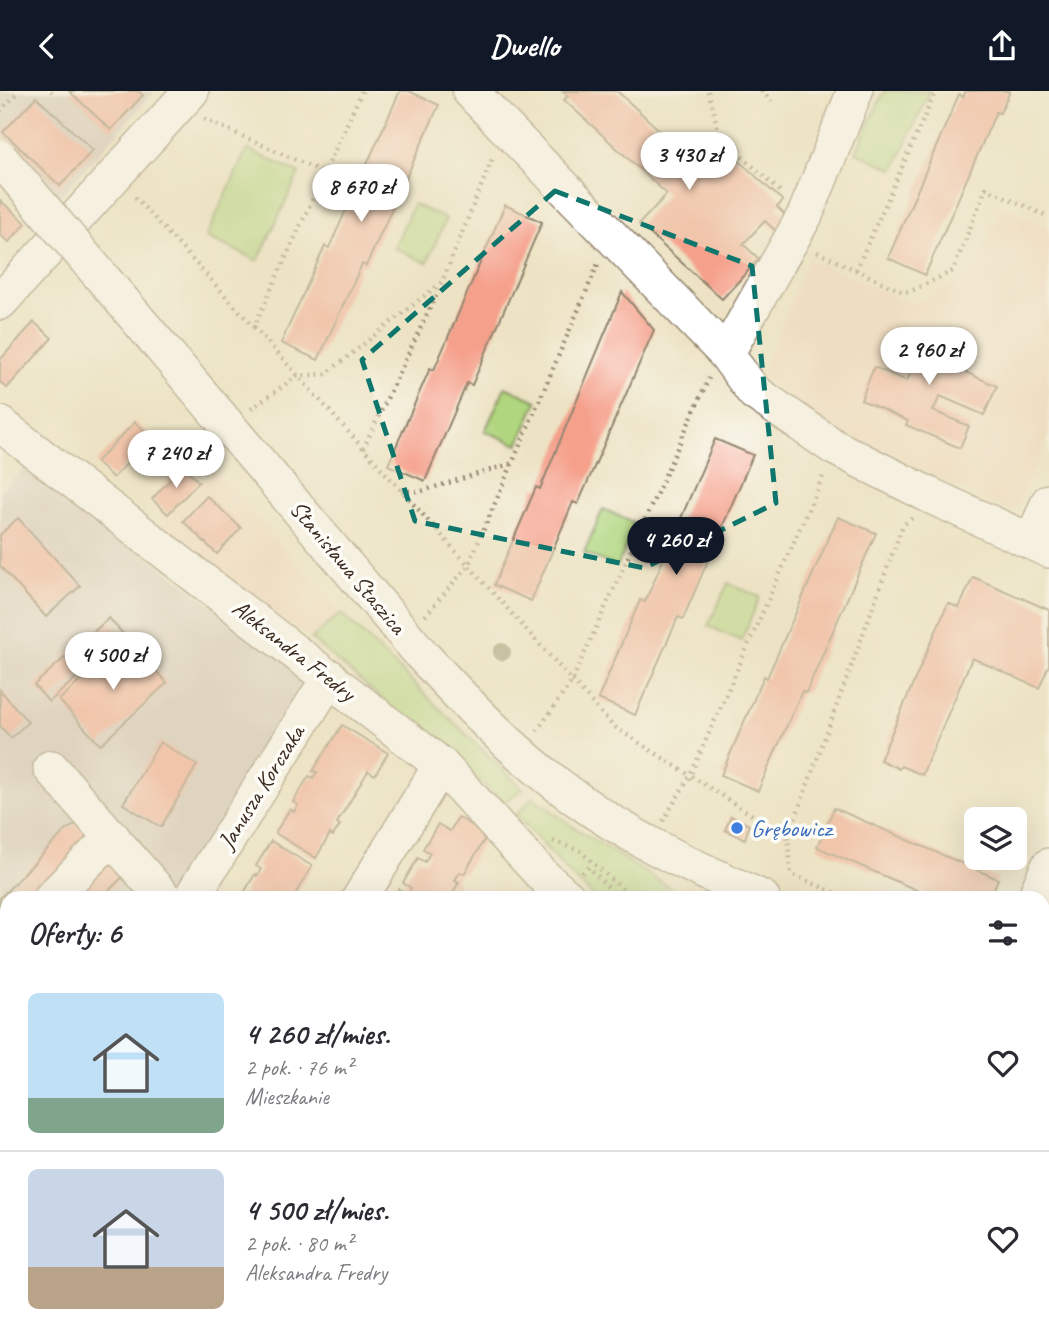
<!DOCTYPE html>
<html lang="pl">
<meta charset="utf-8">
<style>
:root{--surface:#fff;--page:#f7f7f7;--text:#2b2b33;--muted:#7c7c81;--line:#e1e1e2;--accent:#111827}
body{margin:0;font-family:Caveat,sans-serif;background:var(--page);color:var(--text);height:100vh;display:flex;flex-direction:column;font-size:26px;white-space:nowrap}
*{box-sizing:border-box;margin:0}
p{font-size:23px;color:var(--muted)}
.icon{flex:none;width:38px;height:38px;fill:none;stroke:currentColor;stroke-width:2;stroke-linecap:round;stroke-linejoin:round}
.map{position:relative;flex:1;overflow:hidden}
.panel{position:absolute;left:0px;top:800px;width:1050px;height:450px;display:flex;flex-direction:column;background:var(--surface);border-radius:21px 21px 0 0;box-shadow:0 7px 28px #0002}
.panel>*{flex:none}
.buttons{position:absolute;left:964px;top:716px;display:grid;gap:14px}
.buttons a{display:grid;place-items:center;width:63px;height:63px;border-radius:10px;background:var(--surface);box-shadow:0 7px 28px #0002;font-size:35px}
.price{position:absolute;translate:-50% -60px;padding:0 16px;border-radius:24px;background:#fff;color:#222;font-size:23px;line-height:46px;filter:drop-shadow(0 2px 4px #0008)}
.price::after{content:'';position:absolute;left:50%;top:42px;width:21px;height:16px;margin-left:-10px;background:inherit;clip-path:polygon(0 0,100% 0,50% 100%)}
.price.on{background:var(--accent);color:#fff}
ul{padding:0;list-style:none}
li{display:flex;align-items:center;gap:21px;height:175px;padding:0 28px}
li+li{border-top:2px solid var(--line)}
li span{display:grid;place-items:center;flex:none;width:196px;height:140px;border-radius:10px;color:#555}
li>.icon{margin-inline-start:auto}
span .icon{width:84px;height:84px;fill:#fffc;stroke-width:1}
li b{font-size:30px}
h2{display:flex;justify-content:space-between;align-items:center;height:84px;padding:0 28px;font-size:30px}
header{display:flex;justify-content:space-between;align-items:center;height:91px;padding:0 28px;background:var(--accent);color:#fff;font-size:32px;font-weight:600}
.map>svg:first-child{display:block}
.built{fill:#f1d5bd}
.industrial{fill:#cec1ba}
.green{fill:#b0d67f;stroke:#76804e;stroke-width:2}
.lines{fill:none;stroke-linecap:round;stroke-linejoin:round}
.river{stroke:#6db0e2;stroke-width:44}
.building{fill:#f5a08b}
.minor-casing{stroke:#948671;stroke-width:38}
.path{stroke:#948671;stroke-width:4.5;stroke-dasharray:2 5;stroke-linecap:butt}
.minor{stroke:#fff;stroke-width:35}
.minor-bridge-casing{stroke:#948671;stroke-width:38;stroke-linecap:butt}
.minor-bridge{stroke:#fff;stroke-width:35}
.tree{fill:#9e9a79}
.marked{fill:none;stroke:#0f766e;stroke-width:5;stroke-dasharray:14 9;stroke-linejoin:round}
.shop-dot{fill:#3f7fe0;stroke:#fdfcf7;stroke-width:2.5}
.labels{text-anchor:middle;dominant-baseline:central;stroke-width:7;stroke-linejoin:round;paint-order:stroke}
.street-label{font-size:24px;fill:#3b2a1e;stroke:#fdfcf7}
.shop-label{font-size:24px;fill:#366cbe;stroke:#fdfcf7;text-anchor:start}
</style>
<header><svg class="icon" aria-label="back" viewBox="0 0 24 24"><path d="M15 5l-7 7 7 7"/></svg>Dwello<svg class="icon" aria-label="share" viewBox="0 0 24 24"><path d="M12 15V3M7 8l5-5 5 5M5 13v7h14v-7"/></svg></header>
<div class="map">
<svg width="1049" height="1249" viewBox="0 0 1049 1249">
<rect width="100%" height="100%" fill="#fdfcf7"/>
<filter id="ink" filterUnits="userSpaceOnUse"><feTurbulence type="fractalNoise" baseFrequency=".0143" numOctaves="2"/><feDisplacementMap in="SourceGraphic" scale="14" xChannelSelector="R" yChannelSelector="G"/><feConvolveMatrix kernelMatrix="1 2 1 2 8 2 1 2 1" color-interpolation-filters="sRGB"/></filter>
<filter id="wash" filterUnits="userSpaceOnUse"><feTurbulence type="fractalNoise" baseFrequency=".00686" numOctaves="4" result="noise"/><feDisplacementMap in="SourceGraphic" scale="28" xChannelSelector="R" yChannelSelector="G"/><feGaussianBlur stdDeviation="1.57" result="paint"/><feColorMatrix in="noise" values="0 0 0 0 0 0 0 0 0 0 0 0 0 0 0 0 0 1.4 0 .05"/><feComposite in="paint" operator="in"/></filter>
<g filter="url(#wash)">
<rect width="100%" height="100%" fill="#ede3c4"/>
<g class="built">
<path d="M1003 114 1049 136V344L1019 413 1011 419 852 348 805 320 764 284 765 273 808 168 914 213 975 179Z"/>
<path d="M213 380 341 522 311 548 159 438Z"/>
<path d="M1043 979 1049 982V1249H656L662 1242H1043Z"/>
</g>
<g class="industrial">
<path d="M0 0H155L57 109 0 41Z"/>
<path d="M28 375 293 574 301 592 176 804 155 807H7V1026L0 1024V400Z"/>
</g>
<g class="green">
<path d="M884 0H930L894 79 856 61Z"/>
<path d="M247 58 299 82 258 170 206 146Z"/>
<path d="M413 113 446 128 427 172 394 157Z"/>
<path d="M505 296 537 310 518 354 485 340Z"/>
<path d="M603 418 636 433 617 476 584 462Z"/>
<path d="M728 492 760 506 741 550 708 535Z"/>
<path d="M341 522 523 698 504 711 311 548Z"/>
<path d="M533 706 572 735 686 807H595L573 786 516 724Z"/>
<path d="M0 1157 7 1160V1242L68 1243 73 1249H0Z"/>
<path d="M347 1242 357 1249H168L164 1243Z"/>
</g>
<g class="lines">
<g class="river">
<path d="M0 1088 7 1091"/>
<path d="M151 1242 156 1249"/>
</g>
</g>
<g id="blocks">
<g class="building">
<path d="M69 0H138L143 4 111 39Z"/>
<path d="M400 0H409L439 14 366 175 362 173 318 269 281 252 325 155 329 157Z"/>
<path d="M562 0H617L695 72 716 49 783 110 777 116 789 128 777 141 765 130 743 153 759 168 722 208 639 133 667 103 564 9 568 5Z"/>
<path d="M966 0H1010L1000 22 996 21 925 184 888 167 959 3 963 6Z"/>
<path d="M36 6 93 59 60 95 3 41Z"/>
<path d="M0 109 26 132 9 151 0 144Z"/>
<path d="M505 114 542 131 472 294 467 292 425 390 388 374 430 277 434 279Z"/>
<path d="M622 201 654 239 578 413 573 411 531 510 494 494 536 396 540 398Z"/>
<path d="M34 231 52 247 7 297 0 291V269Z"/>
<path d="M906 236 949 254 955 239 965 243 951 275 997 295 984 324 940 305 933 320 969 335 960 357 906 334 908 330 861 309 874 276 907 290 914 274 893 266Z"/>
<path d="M135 331 152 346 113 387 96 371Z"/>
<path d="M715 348 753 364 683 528 678 526 635 624 598 608 640 509 645 511Z"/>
<path d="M183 375 199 391 168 423 152 408Z"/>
<path d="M207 405 241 437 217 463 183 430Z"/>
<path d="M838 426 876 442 806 602 802 600 758 700 721 684 764 585 767 587Z"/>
<path d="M18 427 80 495 46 526 0 475V444Z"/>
<path d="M973 486 1049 519V574L1039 597 972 567 922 684 901 675 899 678 880 669 948 512 959 517Z"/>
<path d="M109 527 124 544 49 611 34 594Z"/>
<path d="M127 548 167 592 100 654 59 609Z"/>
<path d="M0 599 28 631 11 647 0 635Z"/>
<path d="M342 634 388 662 375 684 368 680 337 732 340 734 333 745 330 743 316 767 275 742 290 718 294 721 298 714 293 711 309 685 313 687 317 681 313 680Z"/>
<path d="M160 651 197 674 161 736 123 713Z"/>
<path d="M834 717 998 788 990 807H935L817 756Z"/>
<path d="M731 725 749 734 745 748 725 739Z"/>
<path d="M458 726 487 744 464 783 460 781 455 789 459 791 450 807H394L399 798 408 803 411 797 403 792 418 767 425 771 430 762 423 758 438 733 450 740Z"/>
<path d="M79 732 93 747 34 807H7V834L0 841V807L67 738Z"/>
<path d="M271 750 312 775 293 807H241L255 783 257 785 261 778 256 775Z"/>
<path d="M110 765 127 782 101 807H68Z"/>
<path d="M7 867V900L0 907V874Z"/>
<path d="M0 942 7 947V1000L0 996Z"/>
<path d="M436 1242H494L492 1245 495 1247 494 1249H431Z"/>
<path d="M548 1242H577L571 1249H541Z"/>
<path d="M627 1242H662L656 1249H621Z"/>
<path d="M702 1242H841L835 1249H696Z"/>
</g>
</g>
</g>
<g filter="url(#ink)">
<use href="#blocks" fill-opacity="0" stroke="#948671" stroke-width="2"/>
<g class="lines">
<defs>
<g id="minor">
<path d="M470 0 726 263 754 301 834 356 929 404 1049 459"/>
<path d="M0 211 191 0"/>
<path d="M123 211 422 564C469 615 517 665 574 706 631 748 698 778 762 807"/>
<path d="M726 263 805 124 855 0"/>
<path d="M0 333 441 674 545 787 568 807"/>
<path d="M1032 451 1049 411"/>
<path d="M51 677 164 807"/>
<path d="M51 807 112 746"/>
<path d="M191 807 330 586"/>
<path d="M360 807 441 674"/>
<path d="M1035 807 1049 775"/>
<path d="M0 857 7 850"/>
<path d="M0 927 7 928"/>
<path d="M1043 931 1049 933"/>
<path d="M0 1034 7 1036"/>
<path d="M0 1149 7 1153"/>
<path d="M88 1242 93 1249"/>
<path d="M368 1242 378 1249"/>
<path d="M674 1249 680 1242"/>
</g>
</defs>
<use href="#minor" class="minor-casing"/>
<g class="path">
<path d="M51 0 52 1"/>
<path d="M708 0 720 46 783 103"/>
<path d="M761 0 772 10"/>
<path d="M0 20 19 0"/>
<path d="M204 28 325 82"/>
<path d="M135 106 254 236 362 0"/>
<path d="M817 161 903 201 911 200 953 180 986 97 1049 126"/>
<path d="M856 179 936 0"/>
<path d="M254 236 613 635 788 747 791 783 847 807"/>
<path d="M251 318 297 285 326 283 442 191 493 66"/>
<path d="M363 358 442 192"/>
<path d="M401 400H422L513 372"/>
<path d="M425 525 468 475 598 173"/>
<path d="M537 640 572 590 709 287"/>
<path d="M663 730 690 685 824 383"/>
<path d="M788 747 903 434 912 427"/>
<path d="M553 750 580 760 632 807"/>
<path d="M582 782 589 776 618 807"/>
</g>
<use href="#minor" class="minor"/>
<defs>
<path id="minor-bridge" d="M0 67 123 211"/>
</defs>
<use href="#minor-bridge" class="minor-bridge-casing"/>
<use href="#minor-bridge" class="minor-bridge"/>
</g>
<circle class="tree" cx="502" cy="561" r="9"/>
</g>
<path d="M0 0H1049V1249H0ZM555 100 752 175 776 412 644 477 415 430 362 269Z" fill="#ede3c4" fill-opacity=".55" fill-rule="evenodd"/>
<path class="marked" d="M555 100 752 175 776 412 644 477 415 430 362 269Z"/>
<circle class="shop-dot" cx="737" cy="737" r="7"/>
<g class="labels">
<g class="street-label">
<text transform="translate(348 476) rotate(50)">Stanisława Staszica</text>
<text transform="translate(294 559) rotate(38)">Aleksandra Fredry</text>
<text transform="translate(261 696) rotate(-58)">Janusza Korczaka</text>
</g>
<g class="shop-label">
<text x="751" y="737">Grębowicz</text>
</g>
</g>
</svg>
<div class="buttons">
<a><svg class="icon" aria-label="layers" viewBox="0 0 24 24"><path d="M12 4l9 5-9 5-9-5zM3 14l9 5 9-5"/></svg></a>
</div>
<b class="price" style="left:689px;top:101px">3 430 zł</b>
<b class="price" style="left:361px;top:133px">8 670 zł</b>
<b class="price" style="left:929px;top:296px">2 960 zł</b>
<b class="price" style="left:176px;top:399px">7 240 zł</b>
<b class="price on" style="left:676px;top:486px">4 260 zł</b>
<b class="price" style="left:113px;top:601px">4 500 zł</b>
<section class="panel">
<h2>Oferty: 6<svg class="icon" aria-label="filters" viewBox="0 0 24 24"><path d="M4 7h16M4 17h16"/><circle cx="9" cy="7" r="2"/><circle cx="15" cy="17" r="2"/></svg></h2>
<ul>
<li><span style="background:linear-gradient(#bfe0f5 75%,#7fa58c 0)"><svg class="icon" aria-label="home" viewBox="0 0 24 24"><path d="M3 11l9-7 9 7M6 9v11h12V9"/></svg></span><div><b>4 260 zł/mies.</b><p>2 pok. · 76 m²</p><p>Mieszkanie</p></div><svg class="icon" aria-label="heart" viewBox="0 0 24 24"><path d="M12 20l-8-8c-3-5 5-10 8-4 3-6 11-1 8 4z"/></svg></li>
<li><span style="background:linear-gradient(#c9d6e8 70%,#b9a48a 0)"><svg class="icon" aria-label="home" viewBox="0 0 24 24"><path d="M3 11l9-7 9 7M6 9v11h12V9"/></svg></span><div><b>4 500 zł/mies.</b><p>2 pok. · 80 m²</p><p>Aleksandra Fredry</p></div><svg class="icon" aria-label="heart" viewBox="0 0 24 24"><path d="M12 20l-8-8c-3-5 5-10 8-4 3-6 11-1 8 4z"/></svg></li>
</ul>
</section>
</div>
